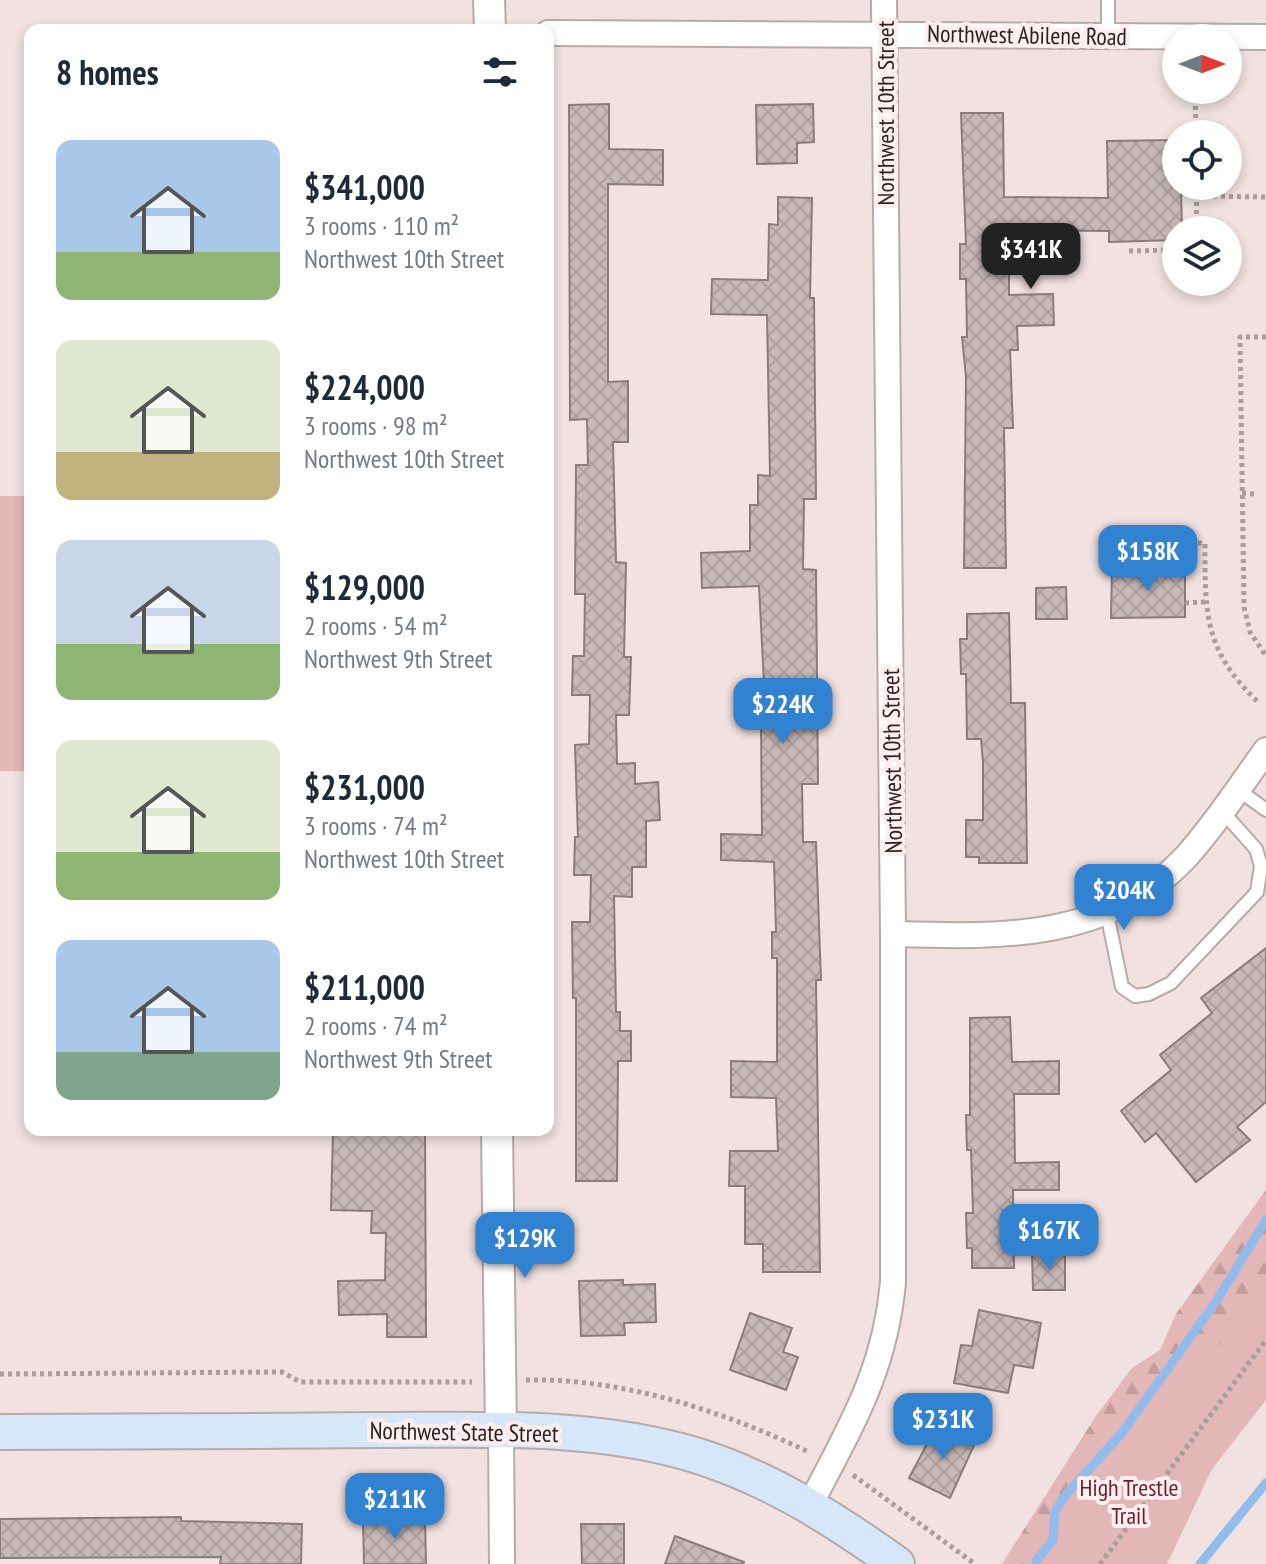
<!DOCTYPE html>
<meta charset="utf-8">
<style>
:root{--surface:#fff;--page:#f6f6f7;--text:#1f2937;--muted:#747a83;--accent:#3182d1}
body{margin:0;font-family:"PT Sans Narrow",sans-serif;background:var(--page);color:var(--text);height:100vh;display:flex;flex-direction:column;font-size:30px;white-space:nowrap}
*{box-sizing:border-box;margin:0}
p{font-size:26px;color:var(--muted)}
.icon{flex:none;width:44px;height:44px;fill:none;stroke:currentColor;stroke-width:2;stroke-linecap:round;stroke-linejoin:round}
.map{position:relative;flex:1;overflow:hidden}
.details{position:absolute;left:24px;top:24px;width:530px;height:1112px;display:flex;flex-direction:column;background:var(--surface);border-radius:16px;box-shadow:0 4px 12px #0003}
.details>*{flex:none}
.needle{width:52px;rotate:90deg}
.fabs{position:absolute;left:1162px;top:24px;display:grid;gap:16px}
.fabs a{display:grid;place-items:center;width:80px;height:80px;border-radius:50%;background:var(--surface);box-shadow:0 4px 12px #0003;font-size:40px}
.price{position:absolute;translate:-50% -68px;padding:0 18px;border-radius:16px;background:var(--accent);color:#fff;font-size:26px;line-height:52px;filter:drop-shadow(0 2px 4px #0008)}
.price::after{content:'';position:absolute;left:50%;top:48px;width:24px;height:18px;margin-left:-12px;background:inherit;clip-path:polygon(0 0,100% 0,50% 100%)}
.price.active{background:#222;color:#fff}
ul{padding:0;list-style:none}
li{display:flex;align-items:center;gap:24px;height:200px;padding:0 32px}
li span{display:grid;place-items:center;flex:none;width:224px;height:160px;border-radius:16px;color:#555}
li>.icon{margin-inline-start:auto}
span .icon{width:96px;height:96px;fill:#fffc;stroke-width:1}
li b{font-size:34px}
h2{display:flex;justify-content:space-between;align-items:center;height:96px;padding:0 32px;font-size:34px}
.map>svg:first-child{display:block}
.forest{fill:url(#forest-firs)}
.park{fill:#e3b6b7}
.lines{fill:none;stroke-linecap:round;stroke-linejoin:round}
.stream{stroke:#91bcec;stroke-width:9}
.building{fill:url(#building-cross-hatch);stroke:#8a7b7c;stroke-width:2}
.service-casing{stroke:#b9aaaa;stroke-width:16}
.minor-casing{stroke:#b9aaaa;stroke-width:28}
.tertiary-casing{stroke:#b9aaaa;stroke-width:34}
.secondary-casing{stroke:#b9aaaa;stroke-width:38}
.path{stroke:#a99d9d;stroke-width:5;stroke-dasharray:4 4;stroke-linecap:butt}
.service{stroke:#fff;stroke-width:12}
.minor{stroke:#fff;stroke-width:24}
.tertiary{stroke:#fff;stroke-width:30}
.secondary{stroke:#d6e7f9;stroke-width:34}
.labels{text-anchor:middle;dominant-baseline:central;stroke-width:8;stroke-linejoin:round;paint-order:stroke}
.street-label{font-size:24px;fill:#2a2424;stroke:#feeeef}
.park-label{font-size:24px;fill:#6e1e2a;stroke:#feeeef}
</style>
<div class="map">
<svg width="1266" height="1564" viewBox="0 0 1266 1564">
<defs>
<pattern id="forest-firs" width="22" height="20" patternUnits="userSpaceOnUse" patternTransform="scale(2)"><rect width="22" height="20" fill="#e3b6b7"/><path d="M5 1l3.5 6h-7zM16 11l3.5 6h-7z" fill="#c39c9d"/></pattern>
<pattern id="building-cross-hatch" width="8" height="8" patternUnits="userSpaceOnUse" patternTransform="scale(2)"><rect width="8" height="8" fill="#c8b9b9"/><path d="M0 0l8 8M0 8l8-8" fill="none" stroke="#ac9f9f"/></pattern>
</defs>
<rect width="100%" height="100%" fill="#f1e1e1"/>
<path class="forest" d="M1266 1190V1302L1059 1564H1002L1096 1416 1132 1368 1160 1350 1176 1314Z"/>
<g class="park">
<rect x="0" y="496" width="30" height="275"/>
<path d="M1266 1289V1400L1212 1469 1167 1564H1034L1025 1557 1091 1446 1234 1333Z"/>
</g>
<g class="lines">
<g class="stream">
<path d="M1036 1561 1053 1540 1055 1512 1063 1498 1121 1434 1217 1300 1266 1220"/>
<path d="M1200 1564 1266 1483"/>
</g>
</g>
<g class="building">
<path d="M609 104V149L663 150V185L608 184V382L628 381V442H613L616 562 626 563 624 657H631L629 715H616L617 764 635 763V784L658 782 660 820 646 821V867H632V897L614 896 616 1012H620V1031H631V1061H618L617 1181H576V998H573L572 922H590L591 875H574L575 837H578L575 745 589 744 590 695H572L573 656H584L585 594H575L576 465H588L587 419 570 420 569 105Z"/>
<path d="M813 104 814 142 797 143V163L757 164 756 105Z"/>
<path d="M961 113H1003L1004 197 1108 198 1107 141 1176 140V186H1181L1182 230H1176V240L1109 242V231L1009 230V295L1053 294 1054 325 1017 326 1018 350H1010L1013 428H1004L1006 568H964L966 377 962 337H967L966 279H960V244H966Z"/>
<path d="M778 197 812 198 810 298H814L816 499H804L803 569 816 570 818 784H802L803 842H816L821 980H816L820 1272H763V1244H745V1186H729L730 1151H778L776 1098 731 1097V1061L777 1062V958H772V932H776L774 862 721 860V834L762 835 761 725 744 726 743 684 764 683 759 586 702 588 701 553 750 551V505H758V475L770 476 767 315 711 314 712 279 768 280 769 224 778 225Z"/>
<path d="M1112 568H1185V617L1111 618Z"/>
<path d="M1066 587 1067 619H1036V588Z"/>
<path d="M1009 613 1011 703H1025L1027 863H979V857H966V820H983V762L981 739H967L966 674H961L960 639H967V614Z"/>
<path d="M1266 948V1102L1237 1127 1250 1140 1196 1182 1156 1133 1145 1142 1121 1111 1171 1070 1160 1055 1212 1013 1201 998Z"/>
<path d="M1010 1017 1012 1062 1059 1061V1094H1014L1015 1163 1059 1162V1190H1013L1014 1268H972V1248H967L966 1213H973L971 1150H967L966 1115H970V1018Z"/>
<path d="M333 1130H425L426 1337H387V1314L339 1315 338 1281 385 1280 386 1233H371L372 1211 331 1210Z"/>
<path d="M1032 1255H1065V1290H1033Z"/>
<path d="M623 1280V1285L655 1284 656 1322 624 1323 625 1335 581 1336 579 1281Z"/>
<path d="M979 1310 1041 1323 1033 1368 1014 1365 1008 1393 954 1383 961 1345 972 1346Z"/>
<path d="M750 1313 792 1328 783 1352 798 1357 786 1390 730 1370Z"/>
<path d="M937 1425 975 1443 950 1498 909 1478Z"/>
<path d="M181 1517V1521L302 1524 301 1564H220L221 1557 0 1558V1519Z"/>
<path d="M425 1517 426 1564H364L363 1518Z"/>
<path d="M581 1524H624V1564H582Z"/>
<path d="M675 1536 744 1562 743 1564H665Z"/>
</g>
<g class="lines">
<defs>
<g id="service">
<path d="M1108 36V0"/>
<path d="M1237 789 1266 810"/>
<path d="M1107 913 1122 987 1135 996 1149 994 1171 983 1257 892 1261 866 1256 849 1222 811"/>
</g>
<g id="minor">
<path d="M548 33 1266 37"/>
<path d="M893 934C999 937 1107 941 1185 858 1215 825 1240 786 1266 750"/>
<path d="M501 1431 502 1564"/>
<path d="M810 1505C850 1427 885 1372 893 1282V934L884 0"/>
</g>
<g id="tertiary">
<path d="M489 0 490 30"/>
<path d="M497 1130 501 1431"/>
</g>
<path id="secondary" d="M0 1432C125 1432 251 1431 376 1430 481 1430 593 1424 695 1455 770 1478 834 1519 897 1564"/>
</defs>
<use href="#service" class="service-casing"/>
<use href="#minor" class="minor-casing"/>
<use href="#tertiary" class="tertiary-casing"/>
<use href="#secondary" class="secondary-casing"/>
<g class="path">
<path d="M1195 90 1196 134"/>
<path d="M1197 196 1266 197"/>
<path d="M1196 230 1197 186"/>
<path d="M1129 251 1176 250"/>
<path d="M1266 337H1240L1244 607 1250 632 1266 656"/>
<path d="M1242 493 1254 494"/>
<path d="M1134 543H1205C1205 613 1204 650 1257 701"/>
<path d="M1185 603 1205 602"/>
<path d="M0 1374 282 1372 300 1382H472"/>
<path d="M526 1380C624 1378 722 1411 809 1452"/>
<path d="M853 1475 975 1564"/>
<path d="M1100 1564 1266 1340"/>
</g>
<use href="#service" class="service"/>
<use href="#minor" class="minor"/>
<use href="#tertiary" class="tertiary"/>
<use href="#secondary" class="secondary"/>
</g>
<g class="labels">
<g class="street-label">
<text transform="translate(1027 35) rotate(1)">Northwest Abilene Road</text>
<text transform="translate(885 113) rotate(-90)">Northwest 10th Street</text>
<text transform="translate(892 761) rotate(-91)">Northwest 10th Street</text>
<text transform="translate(464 1432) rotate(1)">Northwest State Street</text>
</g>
<g class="park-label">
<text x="1129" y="1487">High Trestle<tspan x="1129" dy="28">Trail</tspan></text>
</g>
</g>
</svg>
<div class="fabs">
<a><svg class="needle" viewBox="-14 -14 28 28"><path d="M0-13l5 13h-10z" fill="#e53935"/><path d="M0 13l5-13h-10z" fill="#747a83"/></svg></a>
<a><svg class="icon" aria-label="locate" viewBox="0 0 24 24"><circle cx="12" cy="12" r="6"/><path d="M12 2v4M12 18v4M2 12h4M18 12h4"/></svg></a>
<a><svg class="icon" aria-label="layers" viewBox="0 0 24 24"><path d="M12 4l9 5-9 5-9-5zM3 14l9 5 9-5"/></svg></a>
</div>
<b class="price active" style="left:1031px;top:291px">$341K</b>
<b class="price" style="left:1148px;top:593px">$158K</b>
<b class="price" style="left:783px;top:746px">$224K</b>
<b class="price" style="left:1124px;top:932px">$204K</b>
<b class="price" style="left:1049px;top:1272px">$167K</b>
<b class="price" style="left:525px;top:1280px">$129K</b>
<b class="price" style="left:943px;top:1461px">$231K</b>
<b class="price" style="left:395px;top:1541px">$211K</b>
<section class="details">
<h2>8 homes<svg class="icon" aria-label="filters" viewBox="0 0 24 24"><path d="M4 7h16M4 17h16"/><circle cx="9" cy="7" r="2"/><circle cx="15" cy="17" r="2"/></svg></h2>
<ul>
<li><span style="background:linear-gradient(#a9c7e8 70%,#8fb573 0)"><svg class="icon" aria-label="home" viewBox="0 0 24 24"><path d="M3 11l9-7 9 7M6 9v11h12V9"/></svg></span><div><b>$341,000</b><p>3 rooms · 110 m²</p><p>Northwest 10th Street</p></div></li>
<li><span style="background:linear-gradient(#dfe7d0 70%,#c2b280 0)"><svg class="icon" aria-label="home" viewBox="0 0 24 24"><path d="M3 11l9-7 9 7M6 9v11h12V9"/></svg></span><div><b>$224,000</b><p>3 rooms · 98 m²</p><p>Northwest 10th Street</p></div></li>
<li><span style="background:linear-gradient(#c9d6e8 65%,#8fb573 0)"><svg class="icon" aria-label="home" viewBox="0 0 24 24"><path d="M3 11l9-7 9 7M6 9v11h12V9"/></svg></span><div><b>$129,000</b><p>2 rooms · 54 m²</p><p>Northwest 9th Street</p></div></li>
<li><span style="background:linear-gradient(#dfe7d0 70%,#8fb573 0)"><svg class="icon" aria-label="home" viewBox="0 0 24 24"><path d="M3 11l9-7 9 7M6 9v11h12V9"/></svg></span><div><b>$231,000</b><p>3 rooms · 74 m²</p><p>Northwest 10th Street</p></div></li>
<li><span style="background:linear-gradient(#a9c7e8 70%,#7fa58c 0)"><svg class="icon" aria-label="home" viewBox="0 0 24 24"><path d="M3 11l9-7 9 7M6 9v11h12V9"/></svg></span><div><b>$211,000</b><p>2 rooms · 74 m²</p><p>Northwest 9th Street</p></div></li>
</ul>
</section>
</div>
